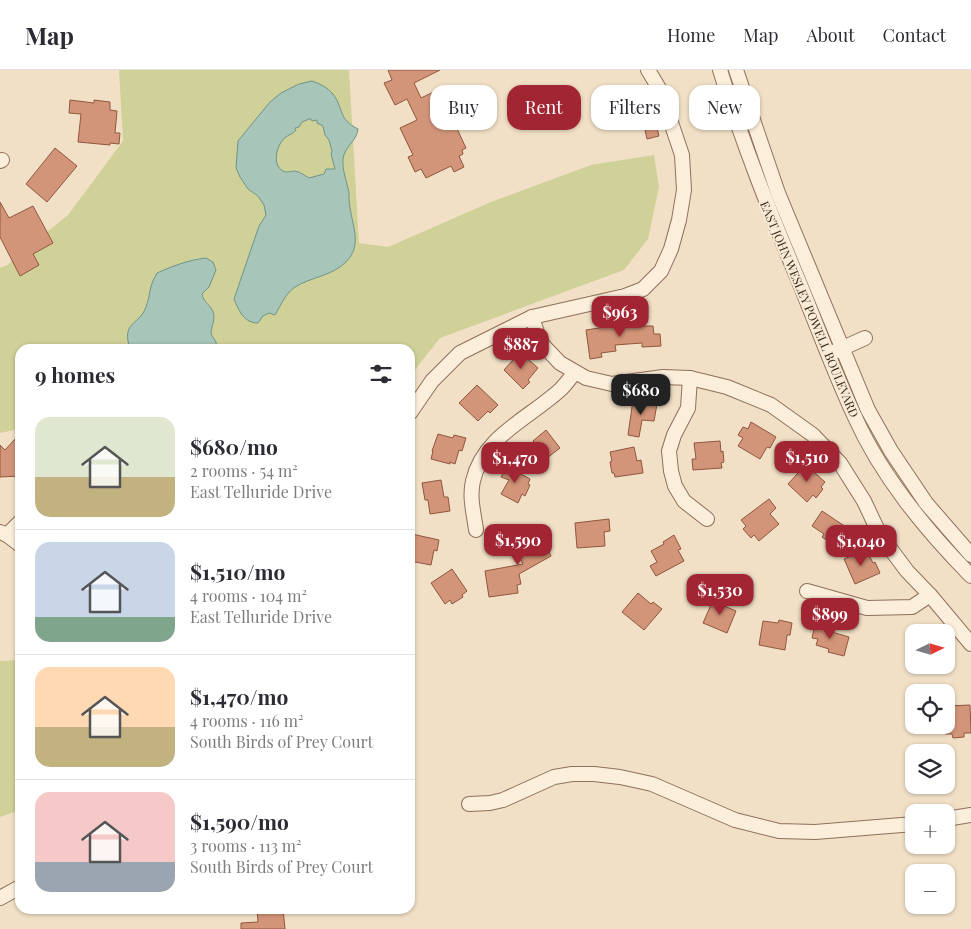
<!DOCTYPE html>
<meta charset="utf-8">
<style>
:root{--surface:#fff;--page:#f7f7f7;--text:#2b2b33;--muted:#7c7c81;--line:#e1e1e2;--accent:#a22533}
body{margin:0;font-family:"Playfair Display",serif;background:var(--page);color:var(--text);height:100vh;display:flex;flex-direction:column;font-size:19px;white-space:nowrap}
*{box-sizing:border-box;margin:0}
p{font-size:16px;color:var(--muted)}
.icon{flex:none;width:28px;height:28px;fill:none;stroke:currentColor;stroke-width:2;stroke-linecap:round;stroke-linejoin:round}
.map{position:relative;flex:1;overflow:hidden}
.details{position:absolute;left:15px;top:274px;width:400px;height:570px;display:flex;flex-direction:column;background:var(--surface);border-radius:15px;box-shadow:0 1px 4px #0004}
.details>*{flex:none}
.guide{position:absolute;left:430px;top:15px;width:465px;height:45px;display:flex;gap:10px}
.needle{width:32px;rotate:85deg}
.fabs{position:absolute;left:905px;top:554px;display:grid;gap:10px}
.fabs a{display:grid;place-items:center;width:50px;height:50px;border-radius:10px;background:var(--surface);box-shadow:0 1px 4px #0004;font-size:25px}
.price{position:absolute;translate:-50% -42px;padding:0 11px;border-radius:10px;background:var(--accent);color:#fff;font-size:16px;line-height:32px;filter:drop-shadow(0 1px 2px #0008)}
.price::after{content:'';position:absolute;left:50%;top:30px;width:15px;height:11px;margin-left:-8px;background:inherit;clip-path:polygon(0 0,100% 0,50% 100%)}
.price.on{background:#222;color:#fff}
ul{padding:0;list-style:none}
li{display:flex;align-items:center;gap:15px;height:125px;padding:0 20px}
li+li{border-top:1px solid var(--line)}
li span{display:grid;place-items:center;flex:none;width:140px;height:100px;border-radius:15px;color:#555}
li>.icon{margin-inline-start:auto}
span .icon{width:60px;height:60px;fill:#fffc;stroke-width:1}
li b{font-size:21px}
h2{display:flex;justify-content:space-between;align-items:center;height:60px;padding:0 20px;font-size:21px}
.pill{padding:0 18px;border-radius:15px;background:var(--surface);box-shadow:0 1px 4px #0004;font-size:18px;line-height:45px}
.pill.on{background:var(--accent);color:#fff}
header{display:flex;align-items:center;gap:30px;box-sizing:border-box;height:70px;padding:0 25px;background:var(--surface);border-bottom:1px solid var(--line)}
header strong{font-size:24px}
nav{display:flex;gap:28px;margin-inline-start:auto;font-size:18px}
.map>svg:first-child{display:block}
.green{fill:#d0d199}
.water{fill:#a8c5b9;stroke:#6d9487;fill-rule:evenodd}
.building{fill:#d29579;stroke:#90563e}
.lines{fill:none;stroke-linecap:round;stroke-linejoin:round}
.minor-casing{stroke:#8f705a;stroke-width:16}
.minor{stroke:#fbeeda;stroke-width:14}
.labels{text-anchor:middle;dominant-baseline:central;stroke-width:4;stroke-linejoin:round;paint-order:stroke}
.street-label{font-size:12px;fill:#3e2b1f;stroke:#f8ebd6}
</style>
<header>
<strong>Map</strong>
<nav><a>Home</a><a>Map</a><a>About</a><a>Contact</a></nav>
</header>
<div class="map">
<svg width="971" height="859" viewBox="0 0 971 859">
<rect width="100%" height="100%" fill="#f1e0c6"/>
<g class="green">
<path d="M119 0H349L359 173 388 177 491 132 591 95 654 85 659 117 648 169 624 200 440 268 410 306V279H20V359L0 363V198L7 195 68 145 123 71Z"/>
<path d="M20 590V740L0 747V591Z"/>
</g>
<g class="water">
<path d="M312 11C320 14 327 17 333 24 344 39 338 49 358 59 357 71 344 77 343 89 342 100 347 112 349 123 349 128 349 133 350 138 353 157 362 176 346 192 332 206 311 207 295 217 285 224 281 235 275 245L269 243 263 246 258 253C244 253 239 241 234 229L259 156 266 145 264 135 258 126 248 119 240 107 236 98 238 71 270 32 281 23 299 14ZM309 49H311L312 51 317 50V53L323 56 325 65 329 70 332 81 331 84 335 99H326L324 104 309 108C305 106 301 102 295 101 292 101 287 103 283 101 271 95 277 73 286 67 290 64 293 64 296 60L295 58 299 57 302 52Z"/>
<path d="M206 188 213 192 216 200 209 217 202 224C203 232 211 235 213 242 216 248 211 257 211 264L216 272 217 279H130C121 251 139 256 146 237 151 224 148 218 157 203 173 196 188 190 206 188Z"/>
</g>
<g class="building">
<path d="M388 0H440L414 13 421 28 442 18 448 31 440 35 448 50 452 48 466 78 462 80 463 84 459 86 464 97 454 102 451 96 426 108 421 99 415 102 408 87 413 85 400 58 417 50 407 29 395 35 384 13 392 10Z"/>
<path d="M70 30 94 33V30L110 32V40L117 41 115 63H120L119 74 110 73V75L78 72 81 44 69 43Z"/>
<path d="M640 39 643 49 654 46 659 66 647 69 643 51 615 58 612 46Z"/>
<path d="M55 78 77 96 47 132 26 114Z"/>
<path d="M0 132 9 148 33 136 53 173 33 184 39 195 20 206 0 167Z"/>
<path d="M641 253V256H653L654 264H660L661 276 642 277V273L615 275 616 281 601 283 602 287 590 289 586 260 624 254Z"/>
<path d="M520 282 538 298 528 310 530 312 523 319 504 300Z"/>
<path d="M477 315 498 335 490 343 488 341 478 351 459 333Z"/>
<path d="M633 330 657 334 654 351 642 350 639 367 628 365Z"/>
<path d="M751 352 776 367 770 378 767 377 760 389 738 376 743 368 738 365 743 357 748 359Z"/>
<path d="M546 360 560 378 538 395 531 387 540 380 533 371Z"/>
<path d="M438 364 453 368 454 365 466 368 462 381 459 380 455 394 450 392V394L431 389 433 381H432Z"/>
<path d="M16 368 20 372V406L0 407V375L5 380Z"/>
<path d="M720 371 721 382 723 381 724 392 721 393 722 398 693 400 692 389H696L694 373Z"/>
<path d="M634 377 637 391 641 390 643 403 615 407 614 403H612L610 392 612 391 610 382Z"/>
<path d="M804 393 825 412 821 417 823 419 816 428 813 425 807 432 788 414 798 403 796 401Z"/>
<path d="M508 394 520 400 519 403 530 409 528 414 530 415 525 426 522 424 518 433 501 424 509 410 501 407Z"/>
<path d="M441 410 444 427H448L450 441 430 444 428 430H425L422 413Z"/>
<path d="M769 429 776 438 770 444 779 454 759 471 754 465 751 468 743 459 746 456 741 450Z"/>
<path d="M822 441 846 457 834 475 822 467 824 464 812 456Z"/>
<path d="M609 449 610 461 604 462 605 476 577 478 575 453Z"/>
<path d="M540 462 543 469 545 467 551 478 548 480 551 486 519 504 521 514 517 515 518 523 489 527 485 501 523 494 513 476Z"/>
<path d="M412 464 439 470 437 481 434 480 431 495 410 491V473Z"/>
<path d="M674 465 681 479 678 480 684 491 656 506 650 496 657 492 651 481 664 474 663 472Z"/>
<path d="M866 479 873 493 875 492 880 503 855 514 844 489Z"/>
<path d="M452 499 467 521 462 525 463 527 452 534 450 530 445 534 431 513Z"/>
<path d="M638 523 651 534 653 532 662 539 644 560 622 542Z"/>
<path d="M714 528 723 532 722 535 736 541 727 563 703 553Z"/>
<path d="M779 550 792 553 790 565H787L785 580 759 575 763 551 778 553Z"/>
<path d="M815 554 833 559 832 562 849 567 844 586 828 582 829 579 816 575 818 569 812 568Z"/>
<path d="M970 635 971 663H964V667L953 668 952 664H945L946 636Z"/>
<path d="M257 839H283L285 859H241V853L258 852Z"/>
</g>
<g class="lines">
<defs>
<g id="minor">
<path d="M720 0C743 75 772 147 802 219 819 261 835 304 854 345 881 406 925 459 971 506"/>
<path d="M736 0 778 123 868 340 891 381 926 433 971 485"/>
<path d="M0 91 2 90"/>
<path d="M532 247 540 272 560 293 586 308 612 314 663 307 690 308 727 317 771 335 813 365 840 393 864 431 880 465 907 501 930 525 971 574"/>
<path d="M834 282 865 268"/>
<path d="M690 308 688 338 674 365 669 381 671 401 675 416 684 431 707 449"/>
<path d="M410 343 432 311 460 283 532 247 625 226 643 219 661 201 671 179 679 150 684 120 682 85 660 20 648 0"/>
<path d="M476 460C474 444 469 427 473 411 483 366 530 348 561 319 566 314 571 307 575 302"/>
<path d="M0 462 7 465 20 475"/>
<path d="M7 465 20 452"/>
<path d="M807 521 867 538 912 537 930 525"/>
<path d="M469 734 490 733 503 730 554 707 572 704H594L620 707 652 714 735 750 779 761 815 762 914 754"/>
<path d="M946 749 971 745"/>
<path d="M0 828 20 817"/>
</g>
</defs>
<use href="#minor" class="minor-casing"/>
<use href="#minor" class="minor"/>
</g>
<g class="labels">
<g class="street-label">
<text transform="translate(810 239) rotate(67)">EAST JOHN WESLEY POWELL BOULEVARD</text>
</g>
</g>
</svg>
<div class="fabs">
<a><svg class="needle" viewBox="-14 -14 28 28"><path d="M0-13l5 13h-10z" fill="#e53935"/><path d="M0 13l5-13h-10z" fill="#7c7c81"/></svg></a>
<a><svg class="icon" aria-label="locate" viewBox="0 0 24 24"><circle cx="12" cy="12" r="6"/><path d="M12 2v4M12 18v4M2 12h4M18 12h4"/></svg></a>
<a><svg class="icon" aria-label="layers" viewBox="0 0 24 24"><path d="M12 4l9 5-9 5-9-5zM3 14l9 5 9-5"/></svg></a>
<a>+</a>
<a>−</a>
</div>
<b class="price" style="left:620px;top:268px">$963</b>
<b class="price" style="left:521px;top:300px">$887</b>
<b class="price on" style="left:641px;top:346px">$680</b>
<b class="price" style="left:807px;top:413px">$1,510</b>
<b class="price" style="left:515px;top:414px">$1,470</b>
<b class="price" style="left:518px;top:496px">$1,590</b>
<b class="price" style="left:861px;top:497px">$1,040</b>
<b class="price" style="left:720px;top:546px">$1,530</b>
<b class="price" style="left:830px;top:570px">$899</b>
<div class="guide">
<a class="pill">Buy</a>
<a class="pill on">Rent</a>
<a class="pill">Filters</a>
<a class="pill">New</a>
</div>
<section class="details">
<h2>9 homes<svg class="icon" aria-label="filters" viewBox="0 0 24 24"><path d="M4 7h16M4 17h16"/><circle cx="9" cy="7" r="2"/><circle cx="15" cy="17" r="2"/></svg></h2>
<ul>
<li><span style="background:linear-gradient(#dfe7d0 60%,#c2b280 0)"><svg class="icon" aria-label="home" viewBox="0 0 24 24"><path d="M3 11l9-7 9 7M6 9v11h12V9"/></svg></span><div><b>$680/mo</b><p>2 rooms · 54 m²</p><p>East Telluride Drive</p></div></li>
<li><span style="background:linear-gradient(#c9d6e8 75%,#7fa58c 0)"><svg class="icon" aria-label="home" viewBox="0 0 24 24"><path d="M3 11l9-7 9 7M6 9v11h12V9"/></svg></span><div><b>$1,510/mo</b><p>4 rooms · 104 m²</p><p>East Telluride Drive</p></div></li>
<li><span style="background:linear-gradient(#ffd9b3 60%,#c2b280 0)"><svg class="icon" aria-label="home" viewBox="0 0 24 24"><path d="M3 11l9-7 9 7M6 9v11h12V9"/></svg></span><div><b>$1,470/mo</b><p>4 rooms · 116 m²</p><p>South Birds of Prey Court</p></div></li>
<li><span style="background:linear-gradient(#f6c9c9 70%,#9aa5b1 0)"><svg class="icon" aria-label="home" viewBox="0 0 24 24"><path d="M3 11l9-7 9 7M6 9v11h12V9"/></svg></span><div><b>$1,590/mo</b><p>3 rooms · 113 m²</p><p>South Birds of Prey Court</p></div></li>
</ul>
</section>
</div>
